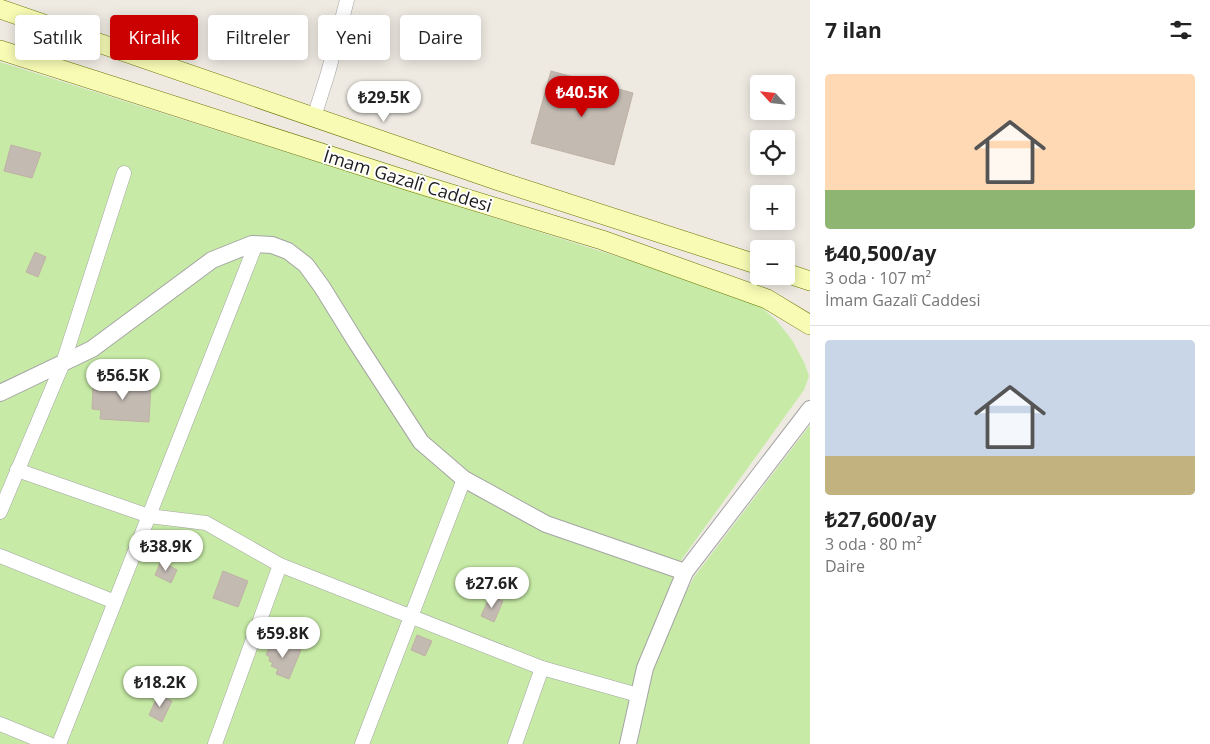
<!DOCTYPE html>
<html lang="tr">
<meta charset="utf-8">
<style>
:root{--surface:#fff;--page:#f6f6f6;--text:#222;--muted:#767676;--line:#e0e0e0;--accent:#ca0100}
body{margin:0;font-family:"Open Sans",sans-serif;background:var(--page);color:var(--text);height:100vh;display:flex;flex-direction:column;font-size:19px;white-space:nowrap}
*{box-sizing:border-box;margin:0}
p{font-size:16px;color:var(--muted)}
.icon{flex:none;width:28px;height:28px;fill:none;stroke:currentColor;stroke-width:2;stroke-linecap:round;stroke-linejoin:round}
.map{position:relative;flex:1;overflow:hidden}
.panel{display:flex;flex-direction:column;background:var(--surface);width:400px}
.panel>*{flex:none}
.banner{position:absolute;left:15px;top:15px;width:475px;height:45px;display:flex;gap:10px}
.needle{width:32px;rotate:297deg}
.tools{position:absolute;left:750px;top:75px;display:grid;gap:10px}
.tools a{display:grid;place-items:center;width:45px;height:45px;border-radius:5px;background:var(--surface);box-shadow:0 2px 12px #0003;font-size:25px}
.price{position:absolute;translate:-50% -42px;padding:0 11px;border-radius:18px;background:#fff;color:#222;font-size:16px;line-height:32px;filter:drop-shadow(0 1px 2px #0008)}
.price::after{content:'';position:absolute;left:50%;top:30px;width:15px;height:11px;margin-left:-8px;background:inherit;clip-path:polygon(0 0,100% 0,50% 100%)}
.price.selected{background:var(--accent);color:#fff}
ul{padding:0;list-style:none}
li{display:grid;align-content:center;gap:10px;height:265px;padding:0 15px}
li+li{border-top:1px solid var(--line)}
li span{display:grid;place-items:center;height:155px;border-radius:5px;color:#555}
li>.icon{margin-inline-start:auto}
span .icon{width:90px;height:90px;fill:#fffc;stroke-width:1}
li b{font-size:21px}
h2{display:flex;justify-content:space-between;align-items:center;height:60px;padding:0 15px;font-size:21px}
.tag{padding:0 18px;border-radius:5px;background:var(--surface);box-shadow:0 2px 12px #0003;font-size:18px;line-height:45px}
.tag.selected{background:var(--accent);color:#fff}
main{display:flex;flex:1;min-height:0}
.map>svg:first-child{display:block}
.grass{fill:#c7eba6}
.building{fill:#c3bab2;stroke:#c0b1a4}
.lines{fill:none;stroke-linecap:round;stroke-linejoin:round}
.minor-casing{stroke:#a4a4a4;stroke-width:15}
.tertiary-casing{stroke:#a4a4a4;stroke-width:18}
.secondary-casing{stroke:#697602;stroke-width:20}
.minor{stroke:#fff;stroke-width:14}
.tertiary{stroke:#fff;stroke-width:16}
.secondary{stroke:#f7fbb4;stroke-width:19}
.labels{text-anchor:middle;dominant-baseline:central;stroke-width:4;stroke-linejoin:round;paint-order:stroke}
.street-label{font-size:18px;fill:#1d1d1d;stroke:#fff}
</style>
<main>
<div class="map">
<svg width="810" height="744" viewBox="0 0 810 744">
<rect width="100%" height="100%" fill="#eeeae2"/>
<g class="grass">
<path d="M0 62 622 258 754 301 777 321 792 340 804 362 809 376 804 390 682 559 654 630 624 744H0Z"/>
<path d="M810 425V744H637L647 689 665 633 694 577Z"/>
</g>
<g class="building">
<path d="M551 71 633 93 614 165 531 143Z"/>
<path d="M11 145 41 153 32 178 4 171Z"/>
<path d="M35 252 46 257 38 277 26 272Z"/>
<path d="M102 380 151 383 149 422 100 419 101 410 92 409 93 387 102 388Z"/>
<path d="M161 561 177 570 171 583 155 575Z"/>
<path d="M223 571 248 581 238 607 213 598Z"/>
<path d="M490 596 503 601 494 622 481 616Z"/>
<path d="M417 635 432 641 425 656 411 650Z"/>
<path d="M272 641 288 648 289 645 301 650 289 679 276 674 278 669 271 666 273 663 269 661 270 657 266 655Z"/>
<path d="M158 695 172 701 162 722 149 715Z"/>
</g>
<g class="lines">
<defs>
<g id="minor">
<path d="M314 117 328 73 347 0"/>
<path d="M17 470 149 516 206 523 280 565 542 668 638 695"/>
<path d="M0 512 63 363 124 173"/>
<path d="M0 556 115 602"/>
<path d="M0 724 49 744"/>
<path d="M59 744 256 244"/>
<path d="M215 744 280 565"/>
<path d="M362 744 464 479"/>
<path d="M515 744 542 668"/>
</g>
<g id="tertiary">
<path d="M0 393 92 349 212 260 252 244 272 245 288 251 306 265 322 287 356 342 421 442 464 479 546 524 685 572"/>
<path d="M628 744 645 668 685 572 810 409"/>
</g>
<g id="secondary">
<path d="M0 9 499 181 759 265"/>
<path d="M0 50 409 181 602 240 767 299 810 325"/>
<path d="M786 273 810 281"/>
</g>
</defs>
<use href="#minor" class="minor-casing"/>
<use href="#tertiary" class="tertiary-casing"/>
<use href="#secondary" class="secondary-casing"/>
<use href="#minor" class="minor"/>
<use href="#tertiary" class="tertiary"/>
<use href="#secondary" class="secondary"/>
</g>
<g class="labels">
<g class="street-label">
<text transform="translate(408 180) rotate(17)">İmam Gazalî Caddesi</text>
</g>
</g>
</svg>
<div class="tools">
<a><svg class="needle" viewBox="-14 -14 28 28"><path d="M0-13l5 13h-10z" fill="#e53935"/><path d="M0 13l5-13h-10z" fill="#767676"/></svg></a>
<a><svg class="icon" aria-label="locate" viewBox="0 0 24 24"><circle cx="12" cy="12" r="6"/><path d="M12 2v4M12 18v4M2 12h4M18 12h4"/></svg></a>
<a>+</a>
<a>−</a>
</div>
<b class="price selected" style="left:582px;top:118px">₺40.5K</b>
<b class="price" style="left:384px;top:123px">₺29.5K</b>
<b class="price" style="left:123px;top:401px">₺56.5K</b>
<b class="price" style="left:166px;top:572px">₺38.9K</b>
<b class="price" style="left:492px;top:609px">₺27.6K</b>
<b class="price" style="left:283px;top:659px">₺59.8K</b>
<b class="price" style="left:160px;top:708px">₺18.2K</b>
<div class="banner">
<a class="tag">Satılık</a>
<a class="tag selected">Kiralık</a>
<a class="tag">Filtreler</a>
<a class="tag">Yeni</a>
<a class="tag">Daire</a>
</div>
</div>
<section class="panel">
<h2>7 ilan<svg class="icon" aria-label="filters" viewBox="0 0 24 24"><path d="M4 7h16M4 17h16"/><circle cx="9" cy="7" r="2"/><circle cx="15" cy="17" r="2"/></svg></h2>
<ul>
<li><span style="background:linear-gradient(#ffd9b3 75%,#8fb573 0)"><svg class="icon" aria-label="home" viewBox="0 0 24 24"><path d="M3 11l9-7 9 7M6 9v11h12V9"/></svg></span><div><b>₺40,500/ay</b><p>3 oda · 107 m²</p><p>İmam Gazalî Caddesi</p></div></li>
<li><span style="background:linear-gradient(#c9d6e8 75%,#c2b280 0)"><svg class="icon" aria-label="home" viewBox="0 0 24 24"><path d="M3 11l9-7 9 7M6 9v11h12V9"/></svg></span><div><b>₺27,600/ay</b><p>3 oda · 80 m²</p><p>Daire</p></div></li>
</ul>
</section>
</main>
